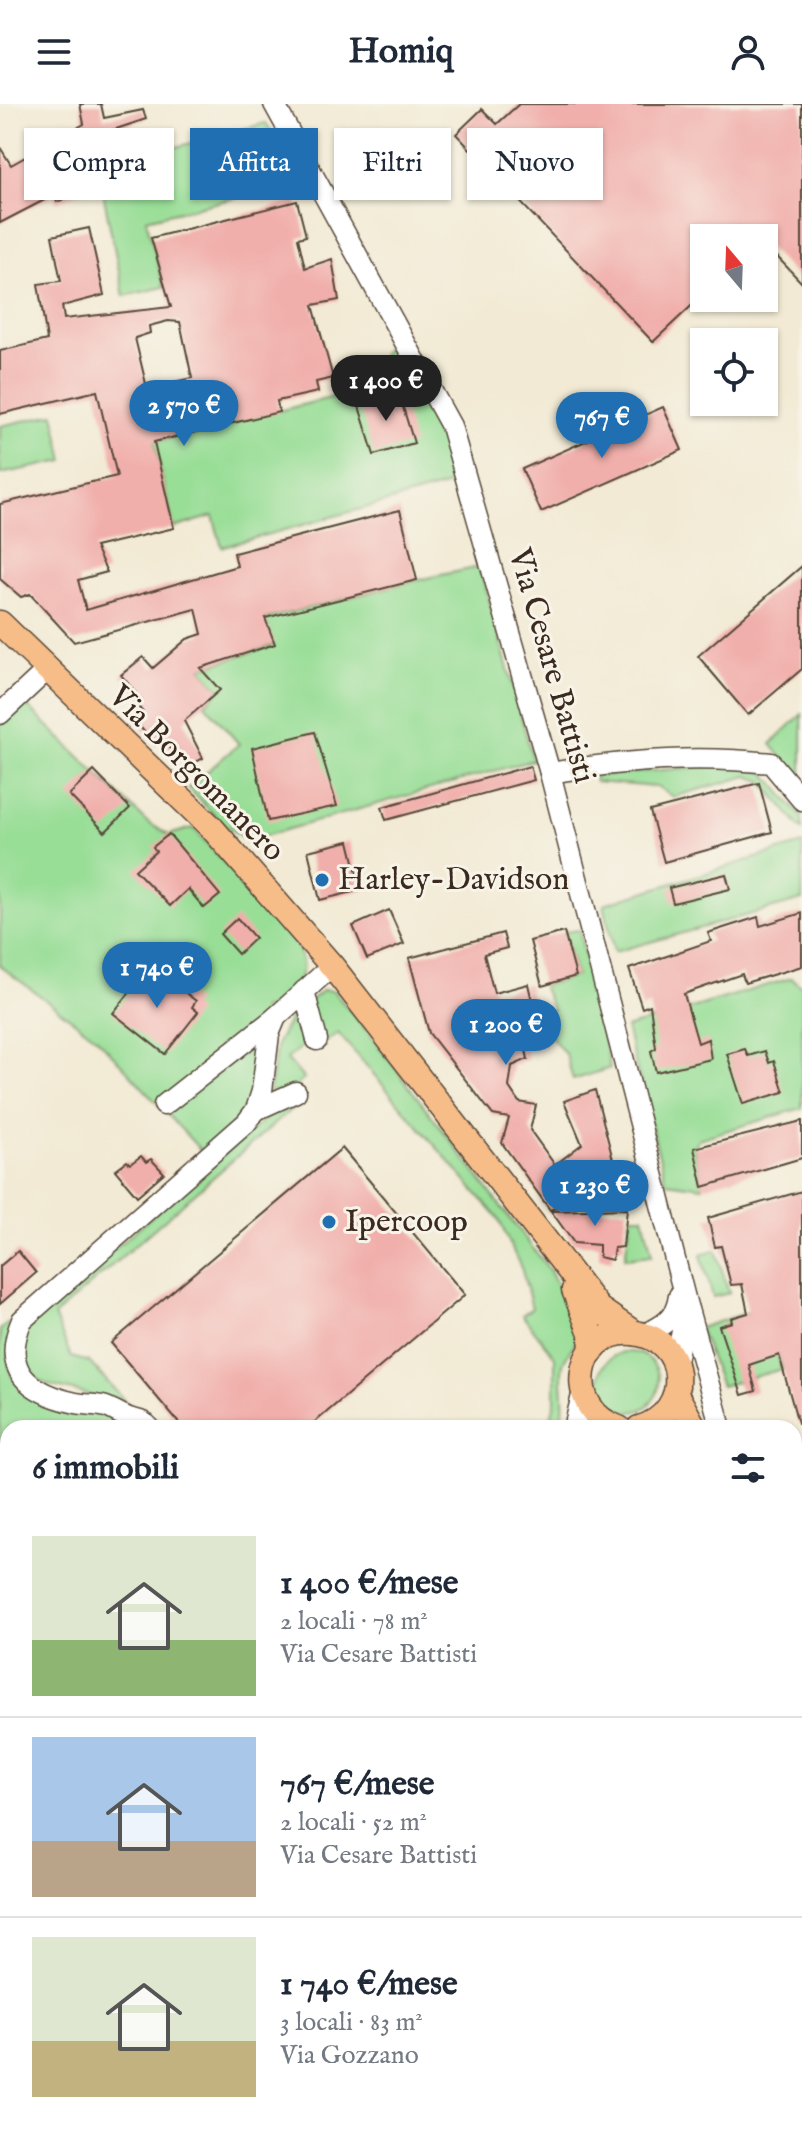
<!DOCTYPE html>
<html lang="it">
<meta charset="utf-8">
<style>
:root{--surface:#fff;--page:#f6f6f7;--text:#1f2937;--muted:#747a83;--line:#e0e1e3;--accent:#1f6fb2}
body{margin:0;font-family:"IM FELL English",serif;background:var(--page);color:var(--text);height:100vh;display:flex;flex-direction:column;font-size:30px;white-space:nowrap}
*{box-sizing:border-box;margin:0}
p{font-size:26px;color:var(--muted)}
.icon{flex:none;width:44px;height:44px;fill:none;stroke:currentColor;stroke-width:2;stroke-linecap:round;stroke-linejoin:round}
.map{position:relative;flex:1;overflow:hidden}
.side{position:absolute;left:0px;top:1316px;width:802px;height:714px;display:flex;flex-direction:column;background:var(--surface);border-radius:24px 24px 0 0;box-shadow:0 2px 6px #0004}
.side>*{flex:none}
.guide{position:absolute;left:24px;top:24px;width:754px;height:72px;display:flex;gap:16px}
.needle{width:52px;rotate:341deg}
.tools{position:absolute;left:690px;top:120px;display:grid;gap:16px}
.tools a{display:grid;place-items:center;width:88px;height:88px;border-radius:0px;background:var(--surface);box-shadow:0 2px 6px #0004;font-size:40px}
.price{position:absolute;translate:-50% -68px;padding:0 18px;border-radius:28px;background:var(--accent);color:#fff;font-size:26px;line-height:52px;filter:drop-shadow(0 2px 4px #0008)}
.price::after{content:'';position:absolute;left:50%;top:48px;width:24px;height:18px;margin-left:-12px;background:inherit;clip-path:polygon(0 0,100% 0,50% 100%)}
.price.on{background:#222;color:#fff}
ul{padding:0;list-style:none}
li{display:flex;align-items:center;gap:24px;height:200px;padding:0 32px}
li+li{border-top:2px solid var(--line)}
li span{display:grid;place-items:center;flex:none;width:224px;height:160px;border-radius:0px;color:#555}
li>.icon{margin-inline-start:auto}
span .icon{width:96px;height:96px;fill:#fffc;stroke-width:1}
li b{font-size:34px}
h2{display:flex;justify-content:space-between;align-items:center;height:96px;padding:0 32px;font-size:34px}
.tag{padding:0 28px;border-radius:0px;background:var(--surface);box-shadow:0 2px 6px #0004;font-size:28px;line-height:72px}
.tag.on{background:var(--accent);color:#fff}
header{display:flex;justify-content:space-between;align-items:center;height:104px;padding:0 32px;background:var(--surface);font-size:36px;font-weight:700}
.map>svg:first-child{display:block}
.green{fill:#99de97;stroke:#6a845a;stroke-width:2}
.forest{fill:#7abd80;stroke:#5a744f;stroke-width:2}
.building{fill:#f1afab;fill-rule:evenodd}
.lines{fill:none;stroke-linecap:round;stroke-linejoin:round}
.minor-casing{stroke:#564739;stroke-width:23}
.major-casing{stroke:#564739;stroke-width:27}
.path{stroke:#564739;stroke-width:3;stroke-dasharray:2 6;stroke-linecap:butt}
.minor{stroke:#fff;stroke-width:20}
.major{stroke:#f7bd88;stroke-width:24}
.poi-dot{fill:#1f6fb2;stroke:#f7f3e8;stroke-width:3}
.labels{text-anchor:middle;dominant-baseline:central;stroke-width:6;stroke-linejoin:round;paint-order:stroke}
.street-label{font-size:32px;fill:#3b2a1e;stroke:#f7f3e8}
.poi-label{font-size:32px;fill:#3b2a1e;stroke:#f7f3e8;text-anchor:start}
</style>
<header><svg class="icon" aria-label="menu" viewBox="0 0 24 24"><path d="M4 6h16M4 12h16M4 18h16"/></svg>Homiq<svg class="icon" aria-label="person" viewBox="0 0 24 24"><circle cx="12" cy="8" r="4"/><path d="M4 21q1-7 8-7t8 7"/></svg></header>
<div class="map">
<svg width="802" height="2029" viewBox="0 0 802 2029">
<rect width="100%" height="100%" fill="#f7f3e8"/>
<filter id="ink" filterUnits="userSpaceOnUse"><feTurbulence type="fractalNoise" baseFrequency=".0125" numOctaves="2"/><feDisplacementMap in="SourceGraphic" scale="16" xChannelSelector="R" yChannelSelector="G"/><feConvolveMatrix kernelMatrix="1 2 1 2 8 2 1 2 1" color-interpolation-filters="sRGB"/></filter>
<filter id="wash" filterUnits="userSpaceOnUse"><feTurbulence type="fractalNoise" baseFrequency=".006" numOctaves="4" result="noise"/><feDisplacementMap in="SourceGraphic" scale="32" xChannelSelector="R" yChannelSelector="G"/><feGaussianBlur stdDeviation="1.8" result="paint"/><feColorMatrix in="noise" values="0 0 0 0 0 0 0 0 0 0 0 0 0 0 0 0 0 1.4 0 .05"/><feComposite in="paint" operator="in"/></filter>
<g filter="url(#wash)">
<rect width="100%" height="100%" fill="#f2ead4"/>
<g class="green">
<path d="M266 19 303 78 146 115 164 183 124 192 98 64Z"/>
<path d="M390 237 438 321 456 379 222 443 213 412 174 424 154 338 382 281 375 263Z"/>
<path d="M54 310 64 357 0 370V322Z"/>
<path d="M480 463 533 656 247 737 220 717 188 684 239 640 205 600 220 586 200 564 274 541 265 515 417 476Z"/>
<path d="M21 596 147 718 169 731 193 724 295 838C314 873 294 883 269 905L262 904 264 935 248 1009 204 1050 97 934 0 862V616Z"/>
<path d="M802 610V679L771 640Z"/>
<path d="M732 660 765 669 802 713V726L762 677 748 672 673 693 658 683 595 678 594 672Z"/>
<path d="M802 740V796L614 848 604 800Z"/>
<path d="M579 826 610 964 573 976 566 951 540 919V909L553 906 542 882 576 872 564 828Z"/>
<path d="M791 874 802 883V1004L698 1035 694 1044 703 1083 666 1078 626 924Z"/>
<path d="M323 886 333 887 362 921 548 1164 570 1203 579 1233C573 1243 562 1255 562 1267 561 1288 567 1303 560 1324H548L555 1298V1253L522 1211 532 1204 522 1166 498 1114 338 929 327 937 318 929 287 955 304 975 292 986 268 996 277 939 292 911Z"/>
<path d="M294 997 296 1001 54 1212 71 1253 89 1258 136 1309C120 1303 104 1296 88 1291 45 1278 28 1287 21 1232L37 1211 265 1015Z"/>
<path d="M631 1112H643L652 1151 625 1154Z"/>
<path d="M716 1146 729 1189 713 1193 701 1151Z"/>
<path d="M762 1204 782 1265 721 1282 699 1224Z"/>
<path d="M17 1212C12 1234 0 1264 19 1281L100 1308 138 1324H8V1351L0 1358V1226Z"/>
<circle cx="629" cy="1278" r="30"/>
<path d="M8 1784V1923L0 1922V1800Z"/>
</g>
<g class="forest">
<path d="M0 1507 8 1517V1784L0 1800Z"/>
<path d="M802 1650V2029H458L457 2022H794V1654Z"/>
<path d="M0 1922 8 1923V2004L0 2001Z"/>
<path d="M54 2022H363L364 2029H72Z"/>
</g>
<g id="blocks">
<g class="building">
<path d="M80 0H101L104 14 143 6 146 15 86 35 40 61 53 85 94 66 98 80 57 98 54 91 0 119V43L11 61 84 20Z"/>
<path d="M519 0H802V179L764 139V134H704V190L653 238 456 30 482 5 497 20Z"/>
<path d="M297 97 306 132 298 134 305 164 332 155 339 196 313 201 333 274 316 278 318 288 277 297 279 308 154 338 174 424 95 443 107 468 78 476 86 506 237 462 234 449 400 406 417 476 265 514 275 540 200 564 220 586 184 617 203 654 189 662 161 636 155 641 136 618 145 611 136 600 142 597 121 571 143 553 153 564 187 535 202 530 196 505 74 538 30 490 21 493 0 475V400L117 372 97 287 0 310V247L47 236 38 180 61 177 52 132 89 124 104 191 62 202 64 215 171 203 151 134ZM168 217 180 218 192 274 147 284 135 234 150 229 149 222Z"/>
<path d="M398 287 414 339 374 351 358 299Z"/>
<path d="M663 303 682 346 541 408 522 365Z"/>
<path d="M802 462V565L748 611 698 552Z"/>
<path d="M315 628 337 702 268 717 252 644Z"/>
<path d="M530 662 534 676 386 716 382 703Z"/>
<path d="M94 667 130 704 105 728 69 691Z"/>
<path d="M759 679 772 728 664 758 650 707Z"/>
<path d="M169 730 220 791 204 804 188 785 170 802 135 766 156 747 153 743Z"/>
<path d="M349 737 361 786 320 796 308 747Z"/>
<path d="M726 770 730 785 673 799 669 784Z"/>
<path d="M389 806 404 840 367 855 353 822Z"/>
<path d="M802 809V862L745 879 742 870 684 890 698 939 708 935 711 955 656 968 651 947 656 944 650 901 642 904 629 865 711 837 708 829 758 813 760 822Z"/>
<path d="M237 814 255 834 238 850 220 830Z"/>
<path d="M564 828 576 872 542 882 530 837Z"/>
<path d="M503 829 507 844 484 850 494 889 528 880 533 901 517 906 528 955 512 962 509 983 519 998 536 1001 530 1026 555 1061 582 1040 564 997 595 986 619 1079 550 1106 502 1039 509 1014 493 1011 429 929 409 854Z"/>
<path d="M151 862 196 897 192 903 198 908 165 950 113 909Z"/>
<path d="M745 945 748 952 765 947 769 959 774 957 784 988 743 1000 727 950Z"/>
<path d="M802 1017V1054L703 1083 694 1044Z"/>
<path d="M342 1044 465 1191 308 1324H183L111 1239Z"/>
<path d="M141 1052 146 1058 151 1055 164 1069 137 1092 115 1066 127 1057 130 1060Z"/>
<path d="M802 1087V1319H798L779 1251 749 1261 756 1287 742 1291 719 1222 732 1218 731 1214 748 1209 742 1180 731 1181 721 1142 715 1143 708 1114Z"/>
<path d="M627 1105 623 1143 614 1144 612 1156 599 1153V1141L574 1139 551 1107Z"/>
<path d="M18 1147 36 1169 0 1200V1162Z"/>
</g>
</g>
</g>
<g filter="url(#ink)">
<use href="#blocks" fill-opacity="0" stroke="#564739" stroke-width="2"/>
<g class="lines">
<defs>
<g id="minor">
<path d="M274 0 451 322 550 669 687 1202 675 1262"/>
<path d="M0 610 47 566"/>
<path d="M550 669C623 656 698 651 771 659L802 696"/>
<path d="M304 887 317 936"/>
<path d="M164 1001 276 913"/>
<path d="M256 1006 296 988"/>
<path d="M688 1205 721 1324"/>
<path d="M643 1231C663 1222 676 1215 679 1192"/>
<path d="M150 1324C143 1316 138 1317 129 1314 121 1311 114 1306 106 1303 97 1300 86 1301 76 1299 29 1289 0 1267 22 1216L246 1019 256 1006 262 987 269 930 276 913 332 862"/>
<path d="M574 1324 583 1287"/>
<path d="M379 2022 380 2029"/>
</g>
<g id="major">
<path d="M0 519 212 724 332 862 599 1205 634 1229"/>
<path d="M574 1186 591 1229 592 1247"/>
<path d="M676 1290 695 1324"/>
<path d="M619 1324C562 1306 575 1224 633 1229 689 1234 693 1309 639 1324"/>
<path d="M794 1459 802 1470"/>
</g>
</defs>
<use href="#minor" class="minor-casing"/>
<use href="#major" class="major-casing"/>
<g class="path">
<path d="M0 1501 8 1512"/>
<path d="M0 1990 8 1994"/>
<path d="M78 2022 96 2029"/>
</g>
<use href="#minor" class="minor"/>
<use href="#major" class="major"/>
</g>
</g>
<g class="poi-dot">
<circle cx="322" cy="776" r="8"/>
<circle cx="329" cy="1118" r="8"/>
</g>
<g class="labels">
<g class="street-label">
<text transform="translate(551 562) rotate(74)">Via Cesare Battisti</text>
<text transform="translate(196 670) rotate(45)">Via Borgomanero</text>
</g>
<g class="poi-label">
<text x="338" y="776">Harley-Davidson</text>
<text x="345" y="1118">Ipercoop</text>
</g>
</g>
</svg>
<div class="tools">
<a><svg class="needle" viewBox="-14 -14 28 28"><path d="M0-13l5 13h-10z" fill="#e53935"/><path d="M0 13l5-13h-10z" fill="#747a83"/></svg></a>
<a><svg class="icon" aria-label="locate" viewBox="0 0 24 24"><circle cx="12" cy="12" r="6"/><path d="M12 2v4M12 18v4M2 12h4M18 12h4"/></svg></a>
</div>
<b class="price on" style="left:386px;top:319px">1 400 €</b>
<b class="price" style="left:184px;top:344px">2 570 €</b>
<b class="price" style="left:602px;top:356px">767 €</b>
<b class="price" style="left:157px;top:906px">1 740 €</b>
<b class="price" style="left:506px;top:963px">1 200 €</b>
<b class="price" style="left:595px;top:1124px">1 230 €</b>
<div class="guide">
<a class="tag">Compra</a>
<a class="tag on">Affitta</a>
<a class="tag">Filtri</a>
<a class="tag">Nuovo</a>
</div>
<section class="side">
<h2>6 immobili<svg class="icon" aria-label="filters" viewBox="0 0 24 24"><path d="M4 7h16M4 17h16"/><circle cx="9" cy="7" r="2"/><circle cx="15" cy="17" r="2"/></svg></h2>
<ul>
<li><span style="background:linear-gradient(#dfe7d0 65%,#8fb573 0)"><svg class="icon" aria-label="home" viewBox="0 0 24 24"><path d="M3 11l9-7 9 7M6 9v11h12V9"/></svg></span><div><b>1 400 €/mese</b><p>2 locali · 78 m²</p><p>Via Cesare Battisti</p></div></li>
<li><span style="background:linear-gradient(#a9c7e8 65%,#b9a48a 0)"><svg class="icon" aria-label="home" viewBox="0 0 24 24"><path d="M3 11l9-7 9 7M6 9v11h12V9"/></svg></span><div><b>767 €/mese</b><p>2 locali · 52 m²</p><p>Via Cesare Battisti</p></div></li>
<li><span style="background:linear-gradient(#dfe7d0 65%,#c2b280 0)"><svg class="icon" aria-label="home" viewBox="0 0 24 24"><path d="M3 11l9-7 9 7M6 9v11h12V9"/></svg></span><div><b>1 740 €/mese</b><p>3 locali · 83 m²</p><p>Via Gozzano</p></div></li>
</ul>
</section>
</div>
